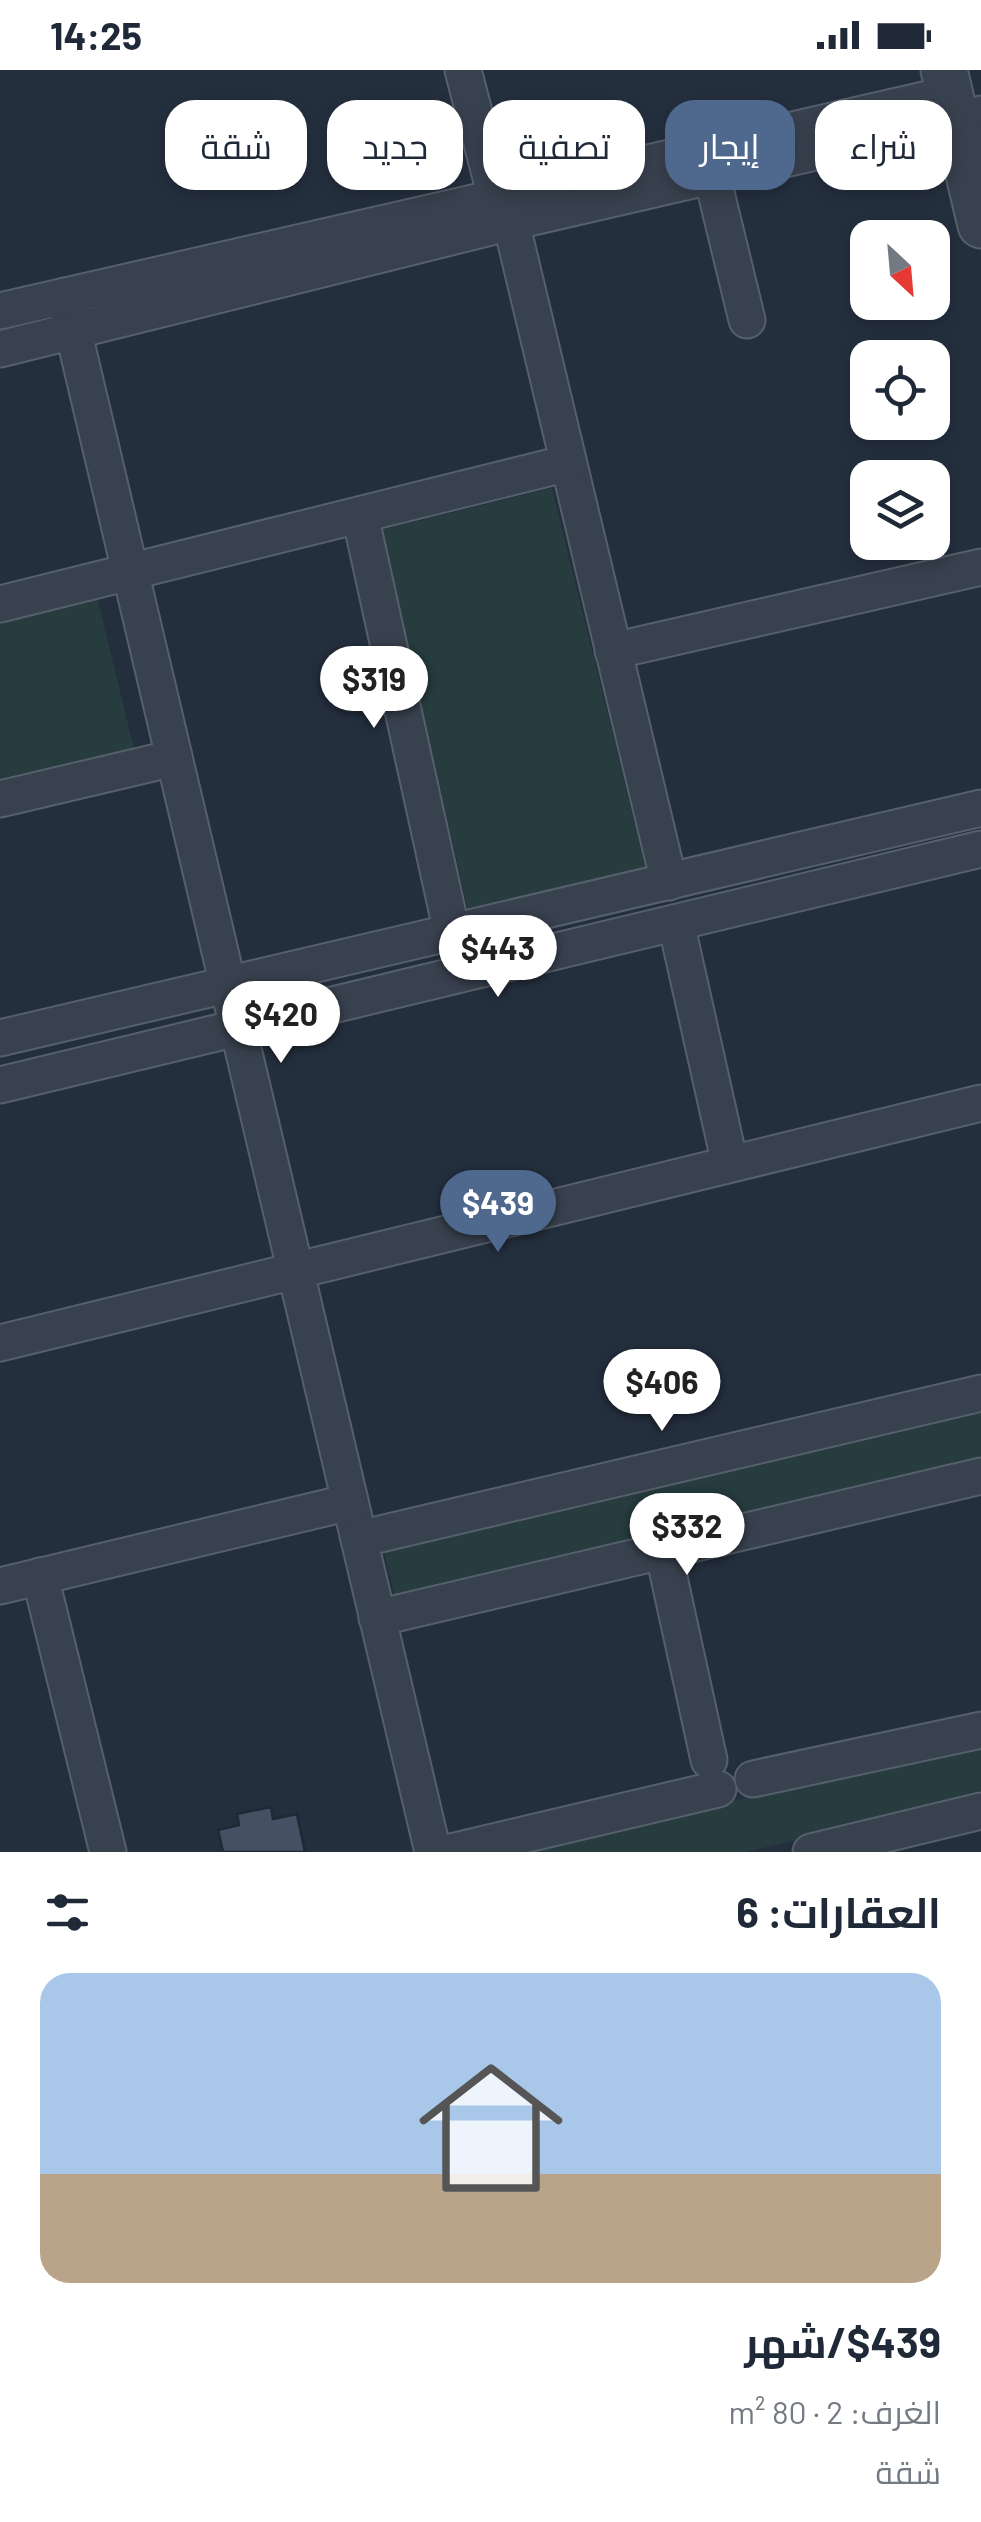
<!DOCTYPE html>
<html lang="ar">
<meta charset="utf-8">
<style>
:root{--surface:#fff;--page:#f6f6f7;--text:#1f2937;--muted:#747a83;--accent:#4f688e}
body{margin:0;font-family:Barlow,Cairo,sans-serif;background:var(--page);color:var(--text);direction:rtl;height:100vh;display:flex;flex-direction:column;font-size:38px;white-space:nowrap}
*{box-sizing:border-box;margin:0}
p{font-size:32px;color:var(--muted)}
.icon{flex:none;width:55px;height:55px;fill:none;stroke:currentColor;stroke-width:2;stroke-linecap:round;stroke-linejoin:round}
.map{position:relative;height:1782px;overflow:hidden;direction:ltr}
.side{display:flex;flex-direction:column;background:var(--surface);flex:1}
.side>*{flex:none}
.guide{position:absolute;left:30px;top:30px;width:922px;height:90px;direction:rtl;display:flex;gap:20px}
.needle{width:65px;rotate:154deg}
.fabs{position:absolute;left:850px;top:150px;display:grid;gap:20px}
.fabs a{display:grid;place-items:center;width:100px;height:100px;border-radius:20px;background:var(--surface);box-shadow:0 5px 15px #0003;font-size:50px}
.price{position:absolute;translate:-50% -85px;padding:0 22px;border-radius:35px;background:#fff;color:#222;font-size:32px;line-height:65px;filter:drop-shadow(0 2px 5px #0008)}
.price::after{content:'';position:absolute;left:50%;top:60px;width:30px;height:22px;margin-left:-15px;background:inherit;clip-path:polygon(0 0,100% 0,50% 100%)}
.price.selected{background:var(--accent);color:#fff}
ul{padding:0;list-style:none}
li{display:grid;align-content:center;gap:20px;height:530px;padding:0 40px}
li span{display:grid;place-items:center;height:310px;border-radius:30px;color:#555}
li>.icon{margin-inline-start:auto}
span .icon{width:180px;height:180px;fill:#fffc;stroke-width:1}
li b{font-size:42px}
h2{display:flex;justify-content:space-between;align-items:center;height:120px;padding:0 40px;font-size:42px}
.chip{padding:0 35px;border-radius:30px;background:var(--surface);box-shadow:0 5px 15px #0003;font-size:35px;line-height:90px}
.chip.selected{background:var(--accent);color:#fff}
.status{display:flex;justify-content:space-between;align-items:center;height:70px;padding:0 50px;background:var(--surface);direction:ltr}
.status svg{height:28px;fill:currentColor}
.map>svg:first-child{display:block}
.green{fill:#263c3f}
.building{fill:#455162;stroke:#1f2835;stroke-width:2.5}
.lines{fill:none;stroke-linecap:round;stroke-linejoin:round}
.minor-casing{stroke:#565f6c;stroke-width:39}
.tertiary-casing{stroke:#565f6c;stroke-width:49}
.minor{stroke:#38414e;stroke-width:35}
.tertiary{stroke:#38414e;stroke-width:45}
</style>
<div class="status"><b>14:25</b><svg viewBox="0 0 49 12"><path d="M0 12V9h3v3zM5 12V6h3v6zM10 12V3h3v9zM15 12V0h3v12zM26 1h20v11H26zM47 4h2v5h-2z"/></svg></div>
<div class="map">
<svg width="981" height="1782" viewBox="0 0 981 1782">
<rect width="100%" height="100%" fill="#242f3e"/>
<g class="green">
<path d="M552 418 646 800 469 844 381 460Z"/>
<path d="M97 526 134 679 0 712V550Z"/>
<path d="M981 1335V1387L395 1528 383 1479Z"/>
<path d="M981 1674V1728L746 1782H509Z"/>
</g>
<path class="building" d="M271 1737 273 1749 297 1744 305 1782H223L218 1760 239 1755 237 1744Z"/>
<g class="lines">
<defs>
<g id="minor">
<path d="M463 0 496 127"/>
<path d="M712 106 747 250"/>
<path d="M511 152 669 812"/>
<path d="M65 226 433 1782"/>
<path d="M0 241 950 24"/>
<path d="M0 279 511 152 981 44"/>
<path d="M360 445 452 863"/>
<path d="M0 534 568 393"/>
<path d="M613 581 981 497"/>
<path d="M0 729 174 688"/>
<path d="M676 853 730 1094"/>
<path d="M0 968 981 738"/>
<path d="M0 1015 981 779"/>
<path d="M0 1273 981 1033"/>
<path d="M359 1469 981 1323"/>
<path d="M663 1480 709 1690"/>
<path d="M40 1506 108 1782"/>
<path d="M0 1516 350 1432"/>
<path d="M377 1548 981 1406"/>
<path d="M753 1709 981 1660"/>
<path d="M451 1782 718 1719"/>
<path d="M811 1782 981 1741"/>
</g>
<path id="tertiary" d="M944 0 981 155"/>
</defs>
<use href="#minor" class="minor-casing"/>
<use href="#tertiary" class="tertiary-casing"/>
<use href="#minor" class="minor"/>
<use href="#tertiary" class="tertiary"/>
</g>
</svg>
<div class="fabs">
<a><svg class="needle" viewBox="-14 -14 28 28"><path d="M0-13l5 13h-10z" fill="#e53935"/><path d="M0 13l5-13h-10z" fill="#747a83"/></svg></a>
<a><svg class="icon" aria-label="locate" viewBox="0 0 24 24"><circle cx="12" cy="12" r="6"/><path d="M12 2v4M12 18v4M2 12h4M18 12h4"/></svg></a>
<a><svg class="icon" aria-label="layers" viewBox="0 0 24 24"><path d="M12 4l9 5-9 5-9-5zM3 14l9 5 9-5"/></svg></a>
</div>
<b class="price" style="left:374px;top:661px">$319</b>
<b class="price" style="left:498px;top:930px">$443</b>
<b class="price" style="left:281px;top:996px">$420</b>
<b class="price selected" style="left:498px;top:1185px">$439</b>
<b class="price" style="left:662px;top:1364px">$406</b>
<b class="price" style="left:687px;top:1508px">$332</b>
<div class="guide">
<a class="chip">شراء</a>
<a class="chip selected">إيجار</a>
<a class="chip">تصفية</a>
<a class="chip">جديد</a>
<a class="chip">شقة</a>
</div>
</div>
<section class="side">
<h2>العقارات: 6<svg class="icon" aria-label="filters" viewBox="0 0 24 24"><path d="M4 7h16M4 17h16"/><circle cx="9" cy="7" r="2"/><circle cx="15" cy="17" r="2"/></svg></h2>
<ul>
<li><span style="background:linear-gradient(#a9c7e8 65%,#b9a48a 0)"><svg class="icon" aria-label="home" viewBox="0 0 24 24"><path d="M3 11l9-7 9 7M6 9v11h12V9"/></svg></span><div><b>$439/شهر</b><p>الغرف: 2 · 80 m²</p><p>شقة</p></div></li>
</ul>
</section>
